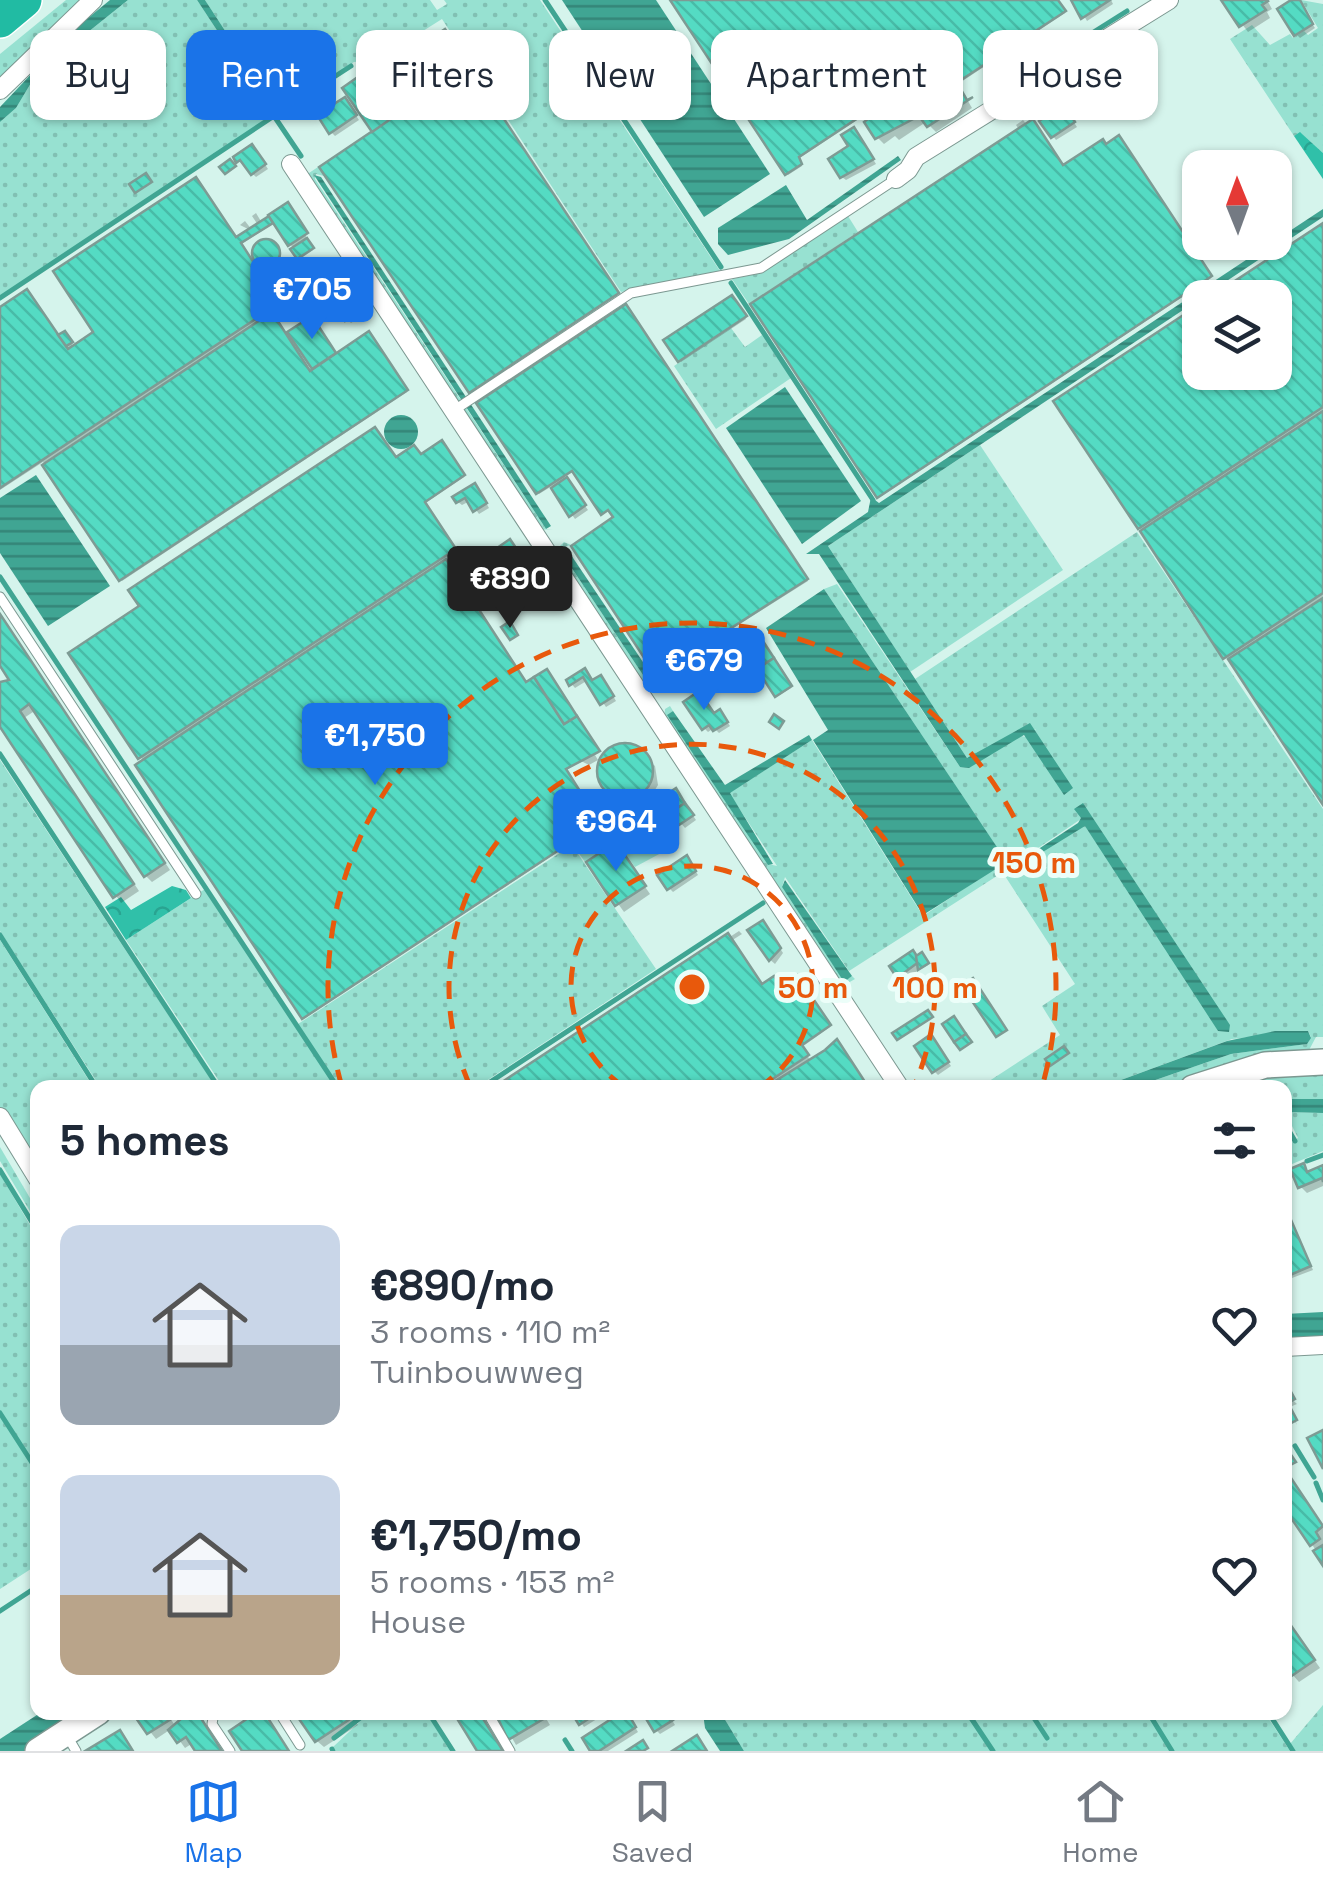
<!DOCTYPE html>
<meta charset="utf-8">
<style>
:root{--surface:#fff;--page:#f6f6f7;--text:#1f2937;--muted:#747a83;--line:#e0e1e3;--accent:#1a73e8}
body{margin:0;font-family:"Space Grotesk",sans-serif;background:var(--page);color:var(--text);height:100vh;display:flex;flex-direction:column;font-size:38px;white-space:nowrap}
*{box-sizing:border-box;margin:0}
p{font-size:32px;color:var(--muted)}
.icon{flex:none;width:55px;height:55px;fill:none;stroke:currentColor;stroke-width:2;stroke-linecap:round;stroke-linejoin:round}
.map{position:relative;flex:1;overflow:hidden}
.sheet{position:absolute;left:30px;top:1080px;width:1262px;height:640px;display:flex;flex-direction:column;background:var(--surface);border-radius:20px;box-shadow:0 2px 8px #0004}
.sheet>*{flex:none}
.guide{position:absolute;left:30px;top:30px;width:1265px;height:90px;display:flex;gap:20px}
.needle{width:65px;rotate:359deg}
.fabs{position:absolute;left:1182px;top:150px;display:grid;gap:20px}
.fabs a{display:grid;place-items:center;width:110px;height:110px;border-radius:20px;background:var(--surface);box-shadow:0 2px 8px #0004;font-size:50px}
.price{position:absolute;translate:-50% -85px;padding:0 22px;border-radius:10px;background:var(--accent);color:#fff;font-size:32px;line-height:65px;filter:drop-shadow(0 2px 5px #0008)}
.price::after{content:'';position:absolute;left:50%;top:60px;width:30px;height:22px;margin-left:-15px;background:inherit;clip-path:polygon(0 0,100% 0,50% 100%)}
.price.active{background:#222;color:#fff}
ul{padding:0;list-style:none}
li{display:flex;align-items:center;gap:30px;height:250px;padding:0 30px}
li span{display:grid;place-items:center;flex:none;width:280px;height:200px;border-radius:20px;color:#555}
li>.icon{margin-inline-start:auto}
span .icon{width:120px;height:120px;fill:#fffc;stroke-width:1}
li b{font-size:42px}
h2{display:flex;justify-content:space-between;align-items:center;height:120px;padding:0 30px;font-size:42px}
.pill{padding:0 35px;border-radius:20px;background:var(--surface);box-shadow:0 2px 8px #0004;font-size:35px;line-height:90px}
.pill.active{background:var(--accent);color:#fff}
.menu{display:flex;justify-content:space-around;align-items:center;height:140px;border-top:2px solid var(--line);background:var(--surface);font-size:28px;color:var(--muted)}
.menu a{display:grid;justify-items:center;gap:5px}
.menu .active{color:var(--accent)}
.map>svg:first-child{display:block}
.grass{fill:url(#grass-dots);fill-rule:evenodd}
.forest{fill:url(#forest-crowns)}
.pitch{fill:#97e1d1}
.water{fill:url(#water-rules)}
.shadow{fill:#0003}
.lines{fill:none;stroke-linecap:round;stroke-linejoin:round}
.stream{stroke:#40a593;stroke-width:5}
.building{fill:url(#building-back-hatch);stroke:#7e9b94;stroke-width:2.5}
.lane-casing{stroke:#7c9891;stroke-width:11}
.street-casing{stroke:#7c9891;stroke-width:20}
.secondary-casing{stroke:#7c9891;stroke-width:28}
.highway-casing{stroke:#fff;stroke-width:38}
.lane{stroke:#fff;stroke-width:9}
.street{stroke:#fff;stroke-width:18}
.secondary{stroke:#fff;stroke-width:25}
.highway{stroke:#21bba3;stroke-width:35}
.ring{fill:none;stroke:#e8590c;stroke-width:5;stroke-dasharray:18 12}
.centre{fill:#e8590c;stroke:#ecfef9;stroke-width:5}
.ring-label{font-size:30px;text-anchor:middle;font-weight:bold;fill:#e8590c;stroke:#ecfef9;stroke-width:10;stroke-linejoin:round;paint-order:stroke}
</style>
<div class="map">
<svg width="1323" height="1751" viewBox="0 0 1323 1751">
<defs>
<pattern id="grass-dots" width="8" height="8" patternUnits="userSpaceOnUse" patternTransform="scale(2.5)"><rect width="8" height="8" fill="#97e1d1"/><path d="M2 2h.1M6 6h.1" fill="none" stroke="#81c0b3" stroke-width="1.8" stroke-linecap="round"/></pattern>
<pattern id="forest-crowns" width="20" height="18" patternUnits="userSpaceOnUse" patternTransform="scale(2.5)"><rect width="20" height="18" fill="#30c0a9"/><path d="M2 6a3 3 0 1 1 6 0M12 15a3 3 0 1 1 6 0" fill="none" stroke="#29a491"/></pattern>
<pattern id="water-rules" width="6" height="5" patternUnits="userSpaceOnUse" patternTransform="scale(2.5)"><rect width="6" height="5" fill="#40a593"/><path d="M0 2.5h6" fill="none" stroke="#348577"/></pattern>
<pattern id="building-back-hatch" width="6" height="6" patternUnits="userSpaceOnUse" patternTransform="scale(2.5)"><rect width="6" height="6" fill="#54dbc3"/><path d="M-1 5l2 2M0 0l6 6M5-1l2 2" fill="none" stroke="#48bba7"/></pattern>
</defs>
<rect width="100%" height="100%" fill="#d5f4ec"/>
<g class="grass">
<path d="M66 0H88L0 83V54Z"/>
<path d="M128 0H197L264 102 269 98 205 0H430L437 10 447 4 444 0H540L720 271 621 292 442 19 377 60 354 62 0 296V122L16 108 37 73Z"/>
<path d="M1301 0 1323 4V153L1301 133 1294 136 1230 39 1252 25 1270 45 1290 34 1293 38 1304 31 1308 35 1318 28Z"/>
<path d="M318 167 324 176 316 174 315 179 546 529H553L538 530 309 181V173Z"/>
<path d="M848 216 858 232 749 304 732 279 762 273Z"/>
<path d="M731 328 745 347 762 335 791 378 716 429 674 366Z"/>
<path d="M980 445 1063 570 910 672 828 546Z"/>
<path d="M1137 532 1323 809V1037H1316L1308 1052 1228 1065 1165 1087H1135L1231 1054 1306 1044 1311 1037 1308 1031 1232 1039 1102 1087H980L1060 1035 1042 1006 1075 984 1005 876 1000 874 849 971 785 877 782 887 844 981 852 976 855 979 841 987 664 719 665 709 670 706 673 711 668 715 768 864 777 866 729 793 812 740 923 916 1006 861 824 589 837 584 960 767 1021 736 1027 737 1036 729 967 758 915 679ZM1081 819 1218 1031 1085 825 1008 873 1010 867Z"/>
<path d="M564 542 571 545 561 548 563 555 647 681 653 677 658 684 644 689 556 550Z"/>
<path d="M0 760 216 1087H100L0 931Z"/>
<path d="M572 845 656 969 477 1087H223L126 940 205 889 295 1026Z"/>
<path d="M0 940 93 1087 38 1088 37 1170 0 1108Z"/>
<path d="M1323 1071V1099H1285V1088H1217L1238 1080Z"/>
<path d="M1285 1112 1323 1113V1151L1285 1167V1132L1292 1142 1298 1138Z"/>
<path d="M0 1147 37 1210V1223L0 1161Z"/>
<path d="M0 1174 37 1237V1565L0 1589Z"/>
<path d="M1323 1705V1751H1295L1290 1744Z"/>
<path d="M426 1712 450 1751H336L333 1747 369 1713Z"/>
<path d="M721 1713H1265L1290 1751H744Z"/>
</g>
<g class="forest">
<path d="M1300 132 1323 153V179L1294 136Z"/>
<path d="M172 886 186 890 191 898 126 940 105 907 121 897 131 910Z"/>
</g>
<path class="pitch" d="M642 800 658 823 648 830 663 852 635 867 616 841 585 862 573 845Z"/>
<g class="water">
<path d="M110 0H128L37 73 16 108 0 122V107L71 32Z"/>
<path d="M197 0H205L269 98 264 102Z"/>
<path d="M562 0H656L770 174 704 217Z"/>
<path d="M898 156 901 160 789 239 728 255 718 244V228L786 185 807 220Z"/>
<path d="M314 175 321 177 551 526 546 529Z"/>
<path d="M1323 209V217L828 546 967 758 1030 723 1073 788 1064 795 1024 735 969 768 960 767 819 554H806L868 512 871 497 879 503Z"/>
<path d="M785 387 861 501 802 544 726 428Z"/>
<circle cx="401" cy="432" r="17"/>
<path d="M36 475 110 586 48 626 0 553V498Z"/>
<path d="M565 546 653 677 647 681 563 555 561 549Z"/>
<path d="M824 589 1007 862 923 915 813 740 828 730 766 628Z"/>
<path d="M673 711 725 785 809 735 812 740 730 793 773 864 768 865 667 715Z"/>
<path d="M1083 803 1230 1025 1229 1032 1218 1031 1085 826 1007 874 1005 871 1078 823 1081 818 1074 809Z"/>
<path d="M785 880 852 976 844 982 782 887Z"/>
<path d="M1275 1031H1308L1311 1038 1307 1044 1231 1054 1135 1087H1102L1227 1041Z"/>
<path d="M1285 1099H1323V1113L1285 1112Z"/>
<path d="M1323 1312V1337L1285 1339V1314Z"/>
<path d="M40 1713H81L26 1751H0V1739Z"/>
<path d="M703 1713H721L744 1751H720L705 1728Z"/>
</g>
<g class="shadow">
<path d="M673 0H1056L1065 13 958 84 972 108 936 132 926 122 899 140 895 136 884 144 877 137 927 80 924 76 798 159 802 166 788 175Z"/>
<path d="M1075 0H1111L1113 4 1087 21Z"/>
<path d="M1224 0H1267L1272 9 1267 12 1270 18 1248 32Z"/>
<path d="M1295 0 1315 28 1300 38 1296 34Z"/>
<path d="M445 33 618 295 472 392 323 168 376 132 367 83Z"/>
<path d="M348 104 359 120 335 136 331 132Z"/>
<path d="M1067 112 1077 127 1056 140 1053 136Z"/>
<path d="M1023 120 1063 168 1119 138 1211 278 880 497 754 305 1020 131 1016 125Z"/>
<path d="M857 134 876 164 846 180 842 177Z"/>
<path d="M256 151 268 169 256 177 236 158Z"/>
<path d="M292 209 313 250 300 259 276 222 240 245 280 305 269 313 310 374 315 370 290 333 318 326 338 355 368 335 407 392 122 581 43 462 0 490V309L58 338 65 334 74 347 250 230 240 225 245 221 252 230 258 225 252 216 256 213 262 223Z"/>
<path d="M1323 226V800L1139 527 1200 307V372H1275Z"/>
<circle cx="268" cy="256" r="13"/>
<path d="M344 289 362 316 351 323 347 319Z"/>
<path d="M732 298 746 319 681 362 667 341Z"/>
<path d="M626 307 808 581 659 675 575 547 616 518 611 510 603 514 574 471 564 477 588 510 575 519 552 486 539 494 480 404Z"/>
<path d="M442 444 464 477 424 504 456 551 443 560 526 685 578 721 599 753 595 755 598 760 589 765 581 761 565 771 599 825 305 1018 138 766 144 762 72 654 396 460 421 457Z"/>
<path d="M479 490 489 508 479 514 470 501 462 505 458 502Z"/>
<path d="M514 547 530 570 511 582 507 578Z"/>
<path d="M0 615 170 870 152 882 146 876 36 710 24 718 139 891 121 903 0 724V683L12 680 0 661Z"/>
<path d="M757 635 791 688 778 696 764 675 745 687 739 680Z"/>
<path d="M585 671 593 683 605 682 616 701 606 707 588 680 575 688 569 681Z"/>
<path d="M714 716H723L730 726 719 733 714 728 708 732 704 728Z"/>
<path d="M631 746 655 766 658 785 650 798 629 804 603 784 599 768 614 748Z"/>
<path d="M679 795 696 820 685 828 679 821 667 829 664 825Z"/>
<path d="M616 845 650 894 624 912 589 863Z"/>
<path d="M690 862 698 875 673 892 669 888Z"/>
<path d="M766 927 783 953 775 964 767 957Z"/>
<path d="M739 931 742 934 731 941 762 987 781 989 797 978 830 1027 802 1047 810 1060 867 1088H498Z"/>
<path d="M922 955 928 965 902 980 898 976Z"/>
<path d="M934 1042 951 1066 938 1075 934 1071Z"/>
<path d="M1303 1166 1310 1173 1323 1168V1186L1307 1193 1300 1186Z"/>
<path d="M1285 1210 1313 1270 1292 1278 1285 1264Z"/>
<path d="M1285 1393 1297 1404 1290 1407 1297 1425 1285 1406Z"/>
<path d="M1285 1469 1323 1527V1561L1285 1504Z"/>
<path d="M1285 1618 1320 1668 1299 1682 1285 1666Z"/>
<path d="M166 1712 176 1727 222 1751H198L193 1743 185 1748 171 1729 156 1739 140 1719Z"/>
<path d="M349 1712 358 1725 324 1747 317 1741Z"/>
<path d="M497 1712H542L550 1725 516 1745Z"/>
<path d="M574 1712H608L584 1727Z"/>
<path d="M667 1712 675 1725 660 1734 656 1730Z"/>
<path d="M629 1717 638 1732 608 1751H593Z"/>
</g>
<g class="lines">
<g class="stream">
<path d="M545 0 721 267"/>
<path d="M1081 40 1127 11"/>
<path d="M274 116 351 66"/>
<path d="M731 283 873 500"/>
<path d="M0 298 274 116 301 156"/>
<path d="M0 577 338 1088"/>
<path d="M0 754 219 1088"/>
<path d="M0 935 97 1088"/>
<path d="M481 1088 763 903"/>
<path d="M1285 1124 1295 1141"/>
<path d="M1307 1161 1323 1155"/>
<path d="M0 1170 38 1232"/>
<path d="M0 1413 38 1472"/>
<path d="M1295 1446 1314 1477"/>
<path d="M1316 1483 1323 1500"/>
<path d="M0 1611 38 1586"/>
<path d="M428 1712 453 1751"/>
<path d="M967 1712 993 1751"/>
<path d="M1030 1712 1047 1738"/>
<path d="M1268 1712 1293 1751"/>
<path d="M1151 1717 1172 1751"/>
<path d="M334 1738 368 1712"/>
<path d="M565 1740 572 1751"/>
<path d="M332 1749 333 1751"/>
</g>
</g>
<g class="building">
<path d="M670 0H1058L1066 11 958 82 944 61 799 157 802 164 785 175Z"/>
<path d="M1071 0H1110L1081 19Z"/>
<path d="M1221 0H1267L1268 1 1262 5 1266 10 1239 27Z"/>
<path d="M1291 0H1300L1313 24 1294 36 1277 9Z"/>
<path d="M445 29 469 66 392 118 367 81Z"/>
<path d="M946 63 967 100 973 97 927 127 919 116 875 139 864 122 876 113 874 110Z"/>
<path d="M469 66 619 293 469 393 319 167Z"/>
<path d="M362 74 392 118 372 132 342 88Z"/>
<path d="M345 97 357 115 329 134 317 115Z"/>
<path d="M1064 105 1075 122 1051 138 1039 121Z"/>
<path d="M1033 119 1063 165 1103 139 1106 144 1119 135 1212 276 877 498 750 304Z"/>
<path d="M854 127 874 159 840 178 828 159 848 146 841 135Z"/>
<path d="M252 144 266 164 251 175 240 160 236 163 233 157Z"/>
<path d="M230 159 236 166 225 174 219 167Z"/>
<path d="M146 173 152 182 135 193 129 184Z"/>
<path d="M196 177 236 237 269 216 273 223 241 243 280 303 0 488V307L27 289 68 349 93 332 53 271Z"/>
<path d="M288 202 308 233 288 246 268 215Z"/>
<path d="M1323 223V407L1138 529 1053 401 1200 304V372H1275V298H1209Z"/>
<path d="M307 238 314 248 297 259 290 249Z"/>
<circle cx="266" cy="253" r="14"/>
<path d="M341 282 360 311 345 321 326 291Z"/>
<path d="M732 295 747 316 678 362 663 340Z"/>
<path d="M626 304 808 579 656 676 571 546 613 517 608 510 601 515 572 471 536 494 476 403Z"/>
<path d="M272 312 310 371 369 331 408 390 119 581 42 465Z"/>
<path d="M312 316 336 353 312 369 287 332Z"/>
<path d="M65 331 73 342 66 346 58 335Z"/>
<path d="M1323 411V593L1223 659 1140 531Z"/>
<path d="M375 427 396 457 414 445 421 454 442 440 465 475 425 502 456 549 138 759 68 653 139 606 128 590Z"/>
<path d="M567 477 586 505 569 517 551 488Z"/>
<path d="M475 483 487 503 473 512 465 498 456 503 452 497Z"/>
<path d="M510 539 528 566 505 580 499 571 505 567 494 550Z"/>
<path d="M446 559 526 682 534 677 564 724 577 716 600 751 566 769 600 823 302 1019 135 765Z"/>
<path d="M490 576 500 591 491 597 481 581Z"/>
<path d="M479 582 486 594 479 599 471 587Z"/>
<path d="M1323 598V805L1228 659Z"/>
<path d="M0 614 165 863 144 877 29 704 20 711 134 884 113 898 0 727V682L9 680 0 666Z"/>
<path d="M510 621 518 635 510 640 501 627Z"/>
<path d="M757 632 774 658 737 682 720 655Z"/>
<path d="M774 658 792 686 775 697 757 669Z"/>
<path d="M585 668 592 680 601 675 614 696 600 705 583 677 569 686 566 680Z"/>
<path d="M547 669 577 716 564 724 534 677Z"/>
<path d="M699 691 714 713 720 709 728 722 713 731 709 725 702 730 683 702Z"/>
<path d="M774 714 784 721 779 729 769 722Z"/>
<circle cx="625" cy="771" r="28"/>
<path d="M676 788 685 803 658 821 653 814 666 805 661 798Z"/>
<path d="M685 803 694 815 679 825 675 818 662 827 658 821Z"/>
<path d="M660 829 671 846 663 851 652 834Z"/>
<path d="M616 842 646 886 615 906 586 862Z"/>
<path d="M687 855 696 871 667 890 657 875Z"/>
<path d="M763 920 781 948 769 961 747 930Z"/>
<path d="M728 933 762 984 774 976 781 986 797 975 831 1025 802 1045 809 1055 759 1088H493Z"/>
<path d="M913 950 920 961 897 978 889 966Z"/>
<path d="M922 952 929 963 918 970 916 956Z"/>
<path d="M973 978 1007 1030 996 1037 962 986Z"/>
<path d="M928 1010 933 1017 897 1040 892 1033Z"/>
<path d="M954 1016 966 1034 954 1042 942 1024Z"/>
<path d="M931 1034 949 1062 932 1073 914 1046Z"/>
<path d="M966 1034 972 1042 960 1050 954 1042Z"/>
<path d="M837 1039 869 1088H764L825 1050Z"/>
<path d="M1064 1046 1069 1053 1050 1066 1045 1059Z"/>
<path d="M1304 1163 1307 1172 1323 1165V1182L1322 1178 1298 1188 1290 1169Z"/>
<path d="M1285 1206 1311 1266 1290 1275 1285 1272Z"/>
<path d="M1289 1388 1295 1399 1288 1403 1297 1420 1291 1423 1285 1412V1391Z"/>
<path d="M1323 1430V1469L1307 1438Z"/>
<path d="M1287 1449 1296 1462 1288 1466 1285 1461Z"/>
<path d="M1285 1469 1323 1526 1316 1532 1320 1539 1310 1546 1285 1509Z"/>
<path d="M1323 1545V1566L1313 1551Z"/>
<path d="M1285 1617 1315 1660 1290 1677 1285 1670Z"/>
<path d="M145 1712H167L171 1719 147 1734 136 1718Z"/>
<path d="M189 1712H197L222 1751H195L186 1737 177 1743 168 1730Z"/>
<path d="M257 1712H264L289 1751H242L229 1731Z"/>
<path d="M289 1712H350L353 1717 315 1742 297 1716 293 1718Z"/>
<path d="M453 1712H479L503 1751H477Z"/>
<path d="M495 1712H542L545 1718 508 1740Z"/>
<path d="M571 1712H599L579 1725Z"/>
<path d="M622 1712H627L636 1727 599 1751H590L582 1738Z"/>
<path d="M642 1712H668L673 1720 654 1732Z"/>
<path d="M120 1730 133 1751H85Z"/>
<path d="M697 1735 707 1751H672Z"/>
<path d="M643 1740 648 1748 643 1751H626Z"/>
</g>
<g class="lines">
<defs>
<g id="lane">
<path d="M453 411 631 293 761 268 896 179"/>
<path d="M0 597 196 894"/>
<path d="M214 1712 212 1724 230 1751"/>
<path d="M279 1712 300 1745"/>
<path d="M487 1712 510 1751"/>
<path d="M66 1734 76 1751"/>
</g>
<g id="street">
<path d="M0 90 93 0"/>
<path d="M291 164 900 1088"/>
<path d="M896 179 908 170 916 157 1169 0"/>
<path d="M0 1117 38 1179"/>
<path d="M1285 1347 1323 1345"/>
</g>
<g id="secondary">
<path d="M1193 1088 1265 1065 1323 1062"/>
<path d="M38 1751 98 1712"/>
</g>
<path id="highway" d="M0 20 24 0"/>
</defs>
<use href="#lane" class="lane-casing"/>
<use href="#street" class="street-casing"/>
<use href="#secondary" class="secondary-casing"/>
<use href="#highway" class="highway-casing"/>
<use href="#lane" class="lane"/>
<use href="#street" class="street"/>
<use href="#secondary" class="secondary"/>
<use href="#highway" class="highway"/>
</g>
<g class="ring">
<path d="M624 1087A121 121 0 1 1 760 1087"/>
<path d="M470 1086A243 243 0 1 1 914 1086"/>
<path d="M342 1087A364 364 0 1 1 1042 1087"/>
</g>
<circle cx="692" cy="987" r="15" class="centre"/>
<g class="ring-label">
<text x="1034" y="873">150 m</text>
<text x="813" y="998">50 m</text>
<text x="935" y="998">100 m</text>
</g>
</svg>
<div class="fabs">
<a><svg class="needle" viewBox="-14 -14 28 28"><path d="M0-13l5 13h-10z" fill="#e53935"/><path d="M0 13l5-13h-10z" fill="#747a83"/></svg></a>
<a><svg class="icon" aria-label="layers" viewBox="0 0 24 24"><path d="M12 4l9 5-9 5-9-5zM3 14l9 5 9-5"/></svg></a>
</div>
<b class="price" style="left:312px;top:342px">€705</b>
<b class="price active" style="left:510px;top:631px">€890</b>
<b class="price" style="left:704px;top:713px">€679</b>
<b class="price" style="left:375px;top:788px">€1,750</b>
<b class="price" style="left:616px;top:874px">€964</b>
<div class="guide">
<a class="pill">Buy</a>
<a class="pill active">Rent</a>
<a class="pill">Filters</a>
<a class="pill">New</a>
<a class="pill">Apartment</a>
<a class="pill">House</a>
</div>
<section class="sheet">
<h2>5 homes<svg class="icon" aria-label="filters" viewBox="0 0 24 24"><path d="M4 7h16M4 17h16"/><circle cx="9" cy="7" r="2"/><circle cx="15" cy="17" r="2"/></svg></h2>
<ul>
<li><span style="background:linear-gradient(#c9d6e8 60%,#9aa5b1 0)"><svg class="icon" aria-label="home" viewBox="0 0 24 24"><path d="M3 11l9-7 9 7M6 9v11h12V9"/></svg></span><div><b>€890/mo</b><p>3 rooms · 110 m²</p><p>Tuinbouwweg</p></div><svg class="icon" aria-label="heart" viewBox="0 0 24 24"><path d="M12 20l-8-8c-3-5 5-10 8-4 3-6 11-1 8 4z"/></svg></li>
<li><span style="background:linear-gradient(#c9d6e8 60%,#b9a48a 0)"><svg class="icon" aria-label="home" viewBox="0 0 24 24"><path d="M3 11l9-7 9 7M6 9v11h12V9"/></svg></span><div><b>€1,750/mo</b><p>5 rooms · 153 m²</p><p>House</p></div><svg class="icon" aria-label="heart" viewBox="0 0 24 24"><path d="M12 20l-8-8c-3-5 5-10 8-4 3-6 11-1 8 4z"/></svg></li>
</ul>
</section>
</div>
<nav class="menu">
<a class="active"><svg class="icon" aria-label="map" viewBox="0 0 24 24"><path d="M3 6l6-2 6 2 6-2v14l-6 2-6-2-6 2zM9 4v14M15 6v14"/></svg>Map</a>
<a><svg class="icon" aria-label="saved" viewBox="0 0 24 24"><path d="M7 4h10v16l-5-4-5 4z"/></svg>Saved</a>
<a><svg class="icon" aria-label="home" viewBox="0 0 24 24"><path d="M3 11l9-7 9 7M6 9v11h12V9"/></svg>Home</a>
</nav>
